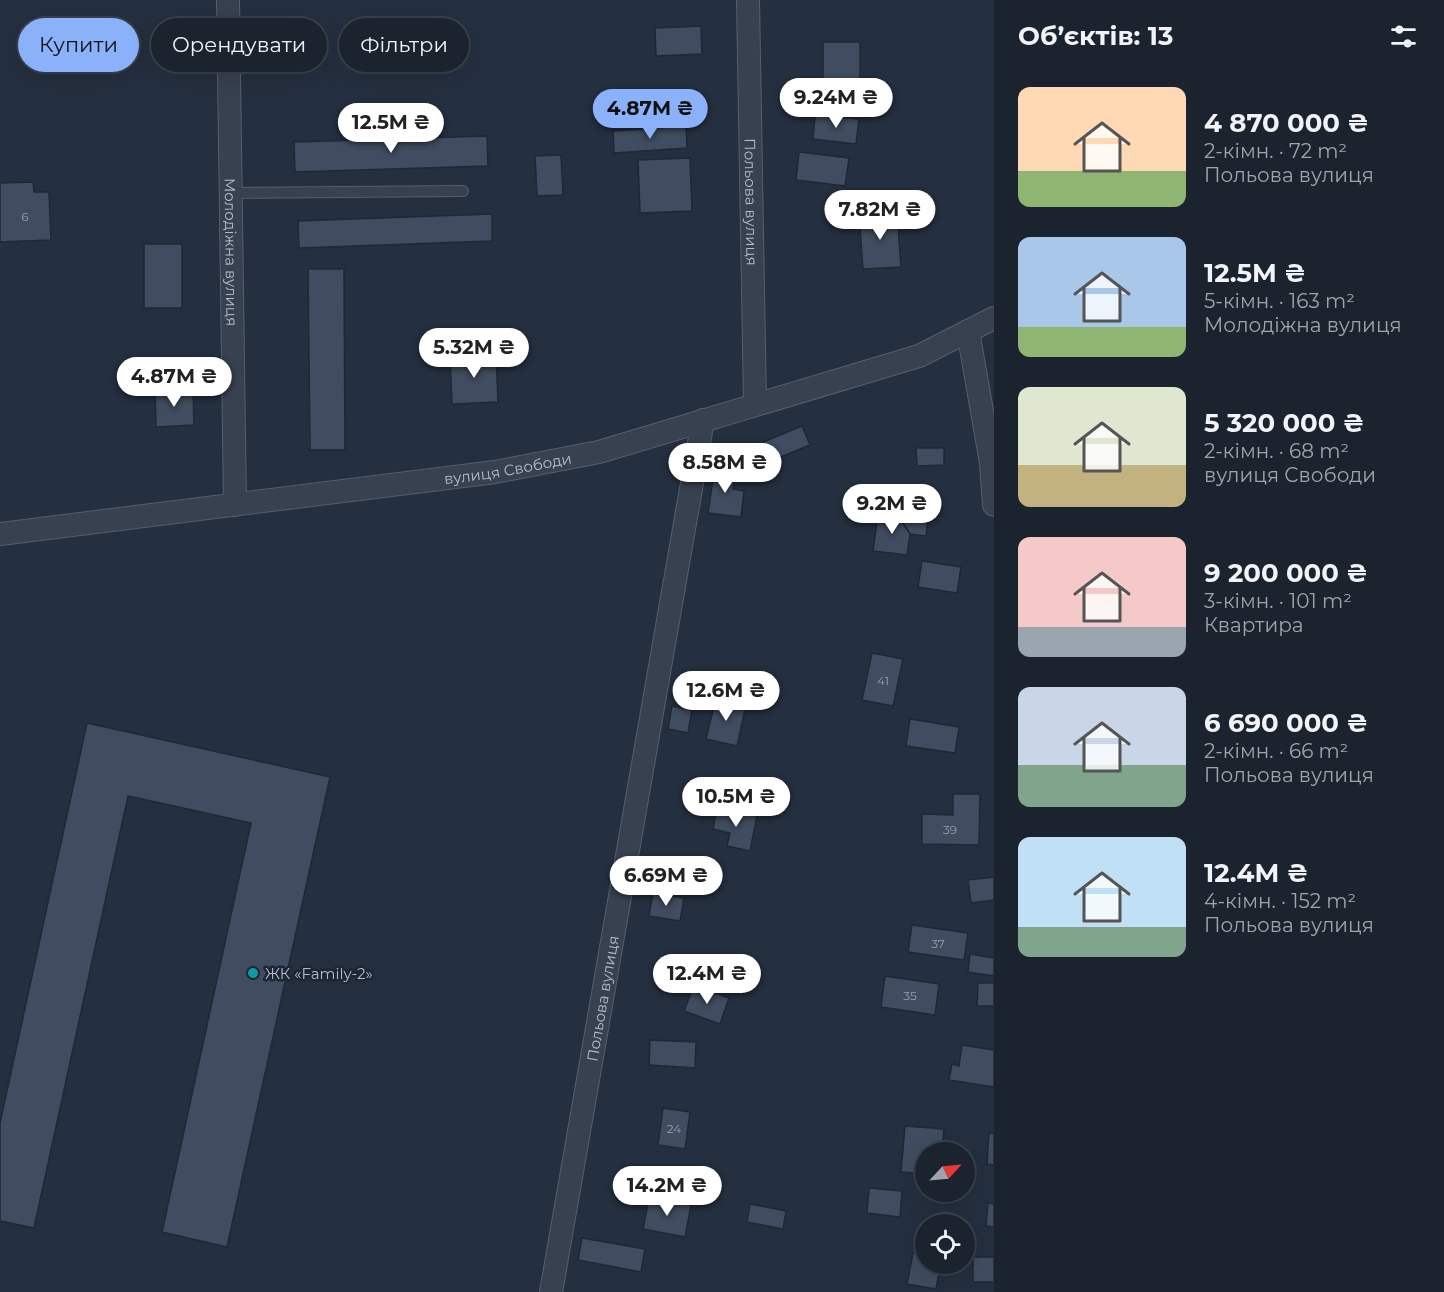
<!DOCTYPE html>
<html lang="uk">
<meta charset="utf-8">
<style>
:root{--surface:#1b232f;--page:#282f3b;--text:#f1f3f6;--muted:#a0a4aa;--line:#39404b;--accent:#8ab1fa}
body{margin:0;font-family:Montserrat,sans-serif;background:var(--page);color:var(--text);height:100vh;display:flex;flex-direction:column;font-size:22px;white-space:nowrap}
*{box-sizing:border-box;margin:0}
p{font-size:20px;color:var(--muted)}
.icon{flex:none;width:33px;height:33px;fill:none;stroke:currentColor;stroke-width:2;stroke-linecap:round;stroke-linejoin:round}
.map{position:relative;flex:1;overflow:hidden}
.side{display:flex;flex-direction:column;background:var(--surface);width:450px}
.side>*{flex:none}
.top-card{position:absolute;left:18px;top:18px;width:570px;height:54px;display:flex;gap:12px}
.needle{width:39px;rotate:64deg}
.fabs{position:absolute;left:915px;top:1142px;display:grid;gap:12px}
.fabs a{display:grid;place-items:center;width:60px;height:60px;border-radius:50%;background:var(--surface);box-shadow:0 6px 24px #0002,0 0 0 2px var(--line);font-size:30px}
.price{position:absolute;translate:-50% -51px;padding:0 14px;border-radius:21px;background:#fff;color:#222;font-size:20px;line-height:39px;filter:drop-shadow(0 2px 3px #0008)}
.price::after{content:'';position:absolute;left:50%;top:36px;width:18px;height:14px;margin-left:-9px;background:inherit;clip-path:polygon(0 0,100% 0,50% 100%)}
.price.active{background:var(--accent);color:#111}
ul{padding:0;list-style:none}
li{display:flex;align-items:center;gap:18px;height:150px;padding:0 24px}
li span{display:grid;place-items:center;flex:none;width:168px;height:120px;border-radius:12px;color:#555}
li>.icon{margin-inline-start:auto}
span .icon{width:72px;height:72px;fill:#fffc;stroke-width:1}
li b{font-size:26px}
h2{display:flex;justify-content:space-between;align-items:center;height:72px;padding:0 24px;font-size:26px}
.tag{padding:0 21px;border-radius:27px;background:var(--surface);box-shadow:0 6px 24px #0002,0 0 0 2px var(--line);font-size:21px;line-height:54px}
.tag.active{background:var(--accent);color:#111}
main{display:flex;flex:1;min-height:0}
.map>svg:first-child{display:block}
.building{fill:#404c5f;stroke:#1f2836;stroke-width:1.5}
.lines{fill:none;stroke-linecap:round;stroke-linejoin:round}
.lane-casing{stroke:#565f6d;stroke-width:12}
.street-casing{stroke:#565f6d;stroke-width:24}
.lane{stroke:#38414f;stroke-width:10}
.street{stroke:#38414f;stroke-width:22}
.culture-dot{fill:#0f9aa8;stroke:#1d2634;stroke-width:2}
.labels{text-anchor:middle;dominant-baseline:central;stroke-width:5;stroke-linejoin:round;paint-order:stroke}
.number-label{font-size:12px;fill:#97a0af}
.street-label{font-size:15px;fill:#b4bcca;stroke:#1d2634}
.poi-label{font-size:15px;fill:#b4bcca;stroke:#1d2634;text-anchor:start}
</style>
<main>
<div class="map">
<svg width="994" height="1292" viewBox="0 0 994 1292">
<rect width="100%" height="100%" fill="#242f3f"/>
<g class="building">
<path d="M701 26 702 54 656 56 655 28Z"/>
<rect x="823" y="42" width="37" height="41"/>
<path d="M815 115 859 119 856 144 813 139Z"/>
<path d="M686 126 687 148 614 153 613 131Z"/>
<path d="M487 136 488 166 295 172 294 142Z"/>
<path d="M799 152 849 158 845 186 796 180Z"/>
<path d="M561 155 563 195 537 196 535 156Z"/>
<path d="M690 158 692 211 640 213 638 160Z"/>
<path d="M33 182 34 192H49L51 240 0 242V183Z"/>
<path d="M897 212 901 267 863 269 859 215Z"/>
<path d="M492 214V241L299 248 298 221Z"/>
<rect x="144" y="244" width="38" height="64"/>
<path d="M308 269H344L345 450H310Z"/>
<path d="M496 353 498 402 452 404 450 355Z"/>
<path d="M193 389 194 425 156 427 155 390Z"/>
<path d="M802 426 810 445 771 461 763 442Z"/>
<path d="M916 448H944V465L917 466Z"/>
<path d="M715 466 736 469 733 489 744 491 741 517 708 513Z"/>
<path d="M909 488 931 491 926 536 910 534 889 502 907 504Z"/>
<path d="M889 502 910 534 907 555 873 551 877 522 887 523Z"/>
<path d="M922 561 961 567 957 593 918 587Z"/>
<path d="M872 653 903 659 893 706 862 700Z"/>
<path d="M716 698 746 705 737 746 706 739Z"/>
<path d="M672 706 692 710 688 733 668 729Z"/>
<path d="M910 719 959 727 955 753 906 746Z"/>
<path d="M87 723 330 777 227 1247 162 1232 251 823 128 796 34 1228 0 1221V1123Z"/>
<path d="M953 794H980L979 845 922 844V814L953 815Z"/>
<path d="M717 808 757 816 750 851 727 846 730 833 713 829Z"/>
<path d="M994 877V900L971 903 968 880Z"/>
<path d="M653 893 684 898 680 921 649 916Z"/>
<path d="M912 925 968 933 964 960 908 952Z"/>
<path d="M970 954 994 958V976L968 972Z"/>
<path d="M885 976 939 984 935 1015 881 1007Z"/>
<path d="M978 983H994V1006H977Z"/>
<path d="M694 985 729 998 720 1024 684 1011Z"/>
<path d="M650 1040 696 1042 695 1068 649 1065Z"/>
<path d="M962 1045 994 1050V1087L949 1080 952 1064 959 1066Z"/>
<path d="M663 1108 690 1112 685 1149 658 1145Z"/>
<path d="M905 1126 944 1129 942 1152H926V1174L901 1172Z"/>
<path d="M989 1133 994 1134V1165L987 1164Z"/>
<path d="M869 1188 902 1191 900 1217 867 1213Z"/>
<path d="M649 1198 691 1205 685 1237 643 1229Z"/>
<path d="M988 1203 994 1204V1227L986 1226Z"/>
<path d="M750 1204 786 1211 783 1229 747 1222Z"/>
<path d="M582 1238 645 1249 641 1272 578 1260Z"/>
<path d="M913 1253 926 1255V1263H941L936 1289 907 1284Z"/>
<rect x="973" y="1257" width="21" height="25"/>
</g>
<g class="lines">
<defs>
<path id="lane" d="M231 193 463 191"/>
<g id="street">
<path id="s1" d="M228 0 235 505"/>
<path id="s2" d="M748 0 755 404"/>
<path d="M968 331 991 463 994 505"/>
<path id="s3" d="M0 534 495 472 599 452 919 356 994 318"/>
<path id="s4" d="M551 1292 703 420"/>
</g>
</defs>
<use href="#lane" class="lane-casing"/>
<use href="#street" class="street-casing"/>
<use href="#lane" class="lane"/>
<use href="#street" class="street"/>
</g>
<circle class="culture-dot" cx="253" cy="973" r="6"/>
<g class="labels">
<g class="number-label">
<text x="25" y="216">6</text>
<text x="883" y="680">41</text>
<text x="950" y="829">39</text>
<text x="938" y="943">37</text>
<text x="910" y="995">35</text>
<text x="674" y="1128">24</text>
</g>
<g class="street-label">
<text stroke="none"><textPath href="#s2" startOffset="202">Польова вулиця</textPath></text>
<text stroke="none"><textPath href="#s1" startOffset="252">Молодіжна вулиця</textPath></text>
<text stroke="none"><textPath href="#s3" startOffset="512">вулиця Свободи</textPath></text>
<text stroke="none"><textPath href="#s4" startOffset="298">Польова вулиця</textPath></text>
</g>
<g class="poi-label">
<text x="265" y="973">ЖК «Family-2»</text>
</g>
</g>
</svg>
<div class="fabs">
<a><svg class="needle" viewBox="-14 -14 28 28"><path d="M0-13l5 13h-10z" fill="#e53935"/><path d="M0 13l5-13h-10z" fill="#a0a4aa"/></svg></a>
<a><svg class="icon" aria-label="locate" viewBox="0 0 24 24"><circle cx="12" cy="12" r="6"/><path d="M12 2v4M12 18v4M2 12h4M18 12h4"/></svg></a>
</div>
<b class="price" style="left:836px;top:129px">9.24M ₴</b>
<b class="price active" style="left:650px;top:140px">4.87M ₴</b>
<b class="price" style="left:391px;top:154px">12.5M ₴</b>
<b class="price" style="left:880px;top:241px">7.82M ₴</b>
<b class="price" style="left:474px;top:379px">5.32M ₴</b>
<b class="price" style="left:174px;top:408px">4.87M ₴</b>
<b class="price" style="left:725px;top:494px">8.58M ₴</b>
<b class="price" style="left:892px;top:535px">9.2M ₴</b>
<b class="price" style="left:726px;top:722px">12.6M ₴</b>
<b class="price" style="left:736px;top:828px">10.5M ₴</b>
<b class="price" style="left:666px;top:907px">6.69M ₴</b>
<b class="price" style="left:707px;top:1005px">12.4M ₴</b>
<b class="price" style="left:667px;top:1217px">14.2M ₴</b>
<div class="top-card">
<a class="tag active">Купити</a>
<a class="tag">Орендувати</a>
<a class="tag">Фільтри</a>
</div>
</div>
<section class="side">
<h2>Об’єктів: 13<svg class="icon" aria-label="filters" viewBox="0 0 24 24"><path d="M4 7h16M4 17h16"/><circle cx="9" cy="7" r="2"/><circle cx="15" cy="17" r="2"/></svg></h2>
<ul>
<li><span style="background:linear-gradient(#ffd9b3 70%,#8fb573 0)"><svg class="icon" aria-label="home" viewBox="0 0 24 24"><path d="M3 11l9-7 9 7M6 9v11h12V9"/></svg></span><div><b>4 870 000 ₴</b><p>2-кімн. · 72 m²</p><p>Польова вулиця</p></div></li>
<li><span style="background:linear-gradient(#a9c7e8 75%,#8fb573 0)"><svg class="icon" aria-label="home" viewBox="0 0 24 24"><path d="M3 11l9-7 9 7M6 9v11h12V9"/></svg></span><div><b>12.5M ₴</b><p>5-кімн. · 163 m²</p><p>Молодіжна вулиця</p></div></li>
<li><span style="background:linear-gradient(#dfe7d0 65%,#c2b280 0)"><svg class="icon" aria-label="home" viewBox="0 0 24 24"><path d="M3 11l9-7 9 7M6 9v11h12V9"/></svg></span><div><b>5 320 000 ₴</b><p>2-кімн. · 68 m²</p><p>вулиця Свободи</p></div></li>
<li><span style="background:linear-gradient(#f6c9c9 75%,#9aa5b1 0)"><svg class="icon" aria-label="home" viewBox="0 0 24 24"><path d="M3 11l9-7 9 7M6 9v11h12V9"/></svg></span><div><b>9 200 000 ₴</b><p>3-кімн. · 101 m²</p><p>Квартира</p></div></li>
<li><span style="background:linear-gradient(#c9d6e8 65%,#7fa58c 0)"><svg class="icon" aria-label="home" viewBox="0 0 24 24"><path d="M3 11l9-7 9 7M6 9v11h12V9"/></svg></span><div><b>6 690 000 ₴</b><p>2-кімн. · 66 m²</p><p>Польова вулиця</p></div></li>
<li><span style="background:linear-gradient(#bfe0f5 75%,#7fa58c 0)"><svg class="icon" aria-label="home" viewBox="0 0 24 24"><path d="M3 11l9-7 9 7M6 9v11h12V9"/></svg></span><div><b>12.4M ₴</b><p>4-кімн. · 152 m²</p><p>Польова вулиця</p></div></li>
</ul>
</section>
</main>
